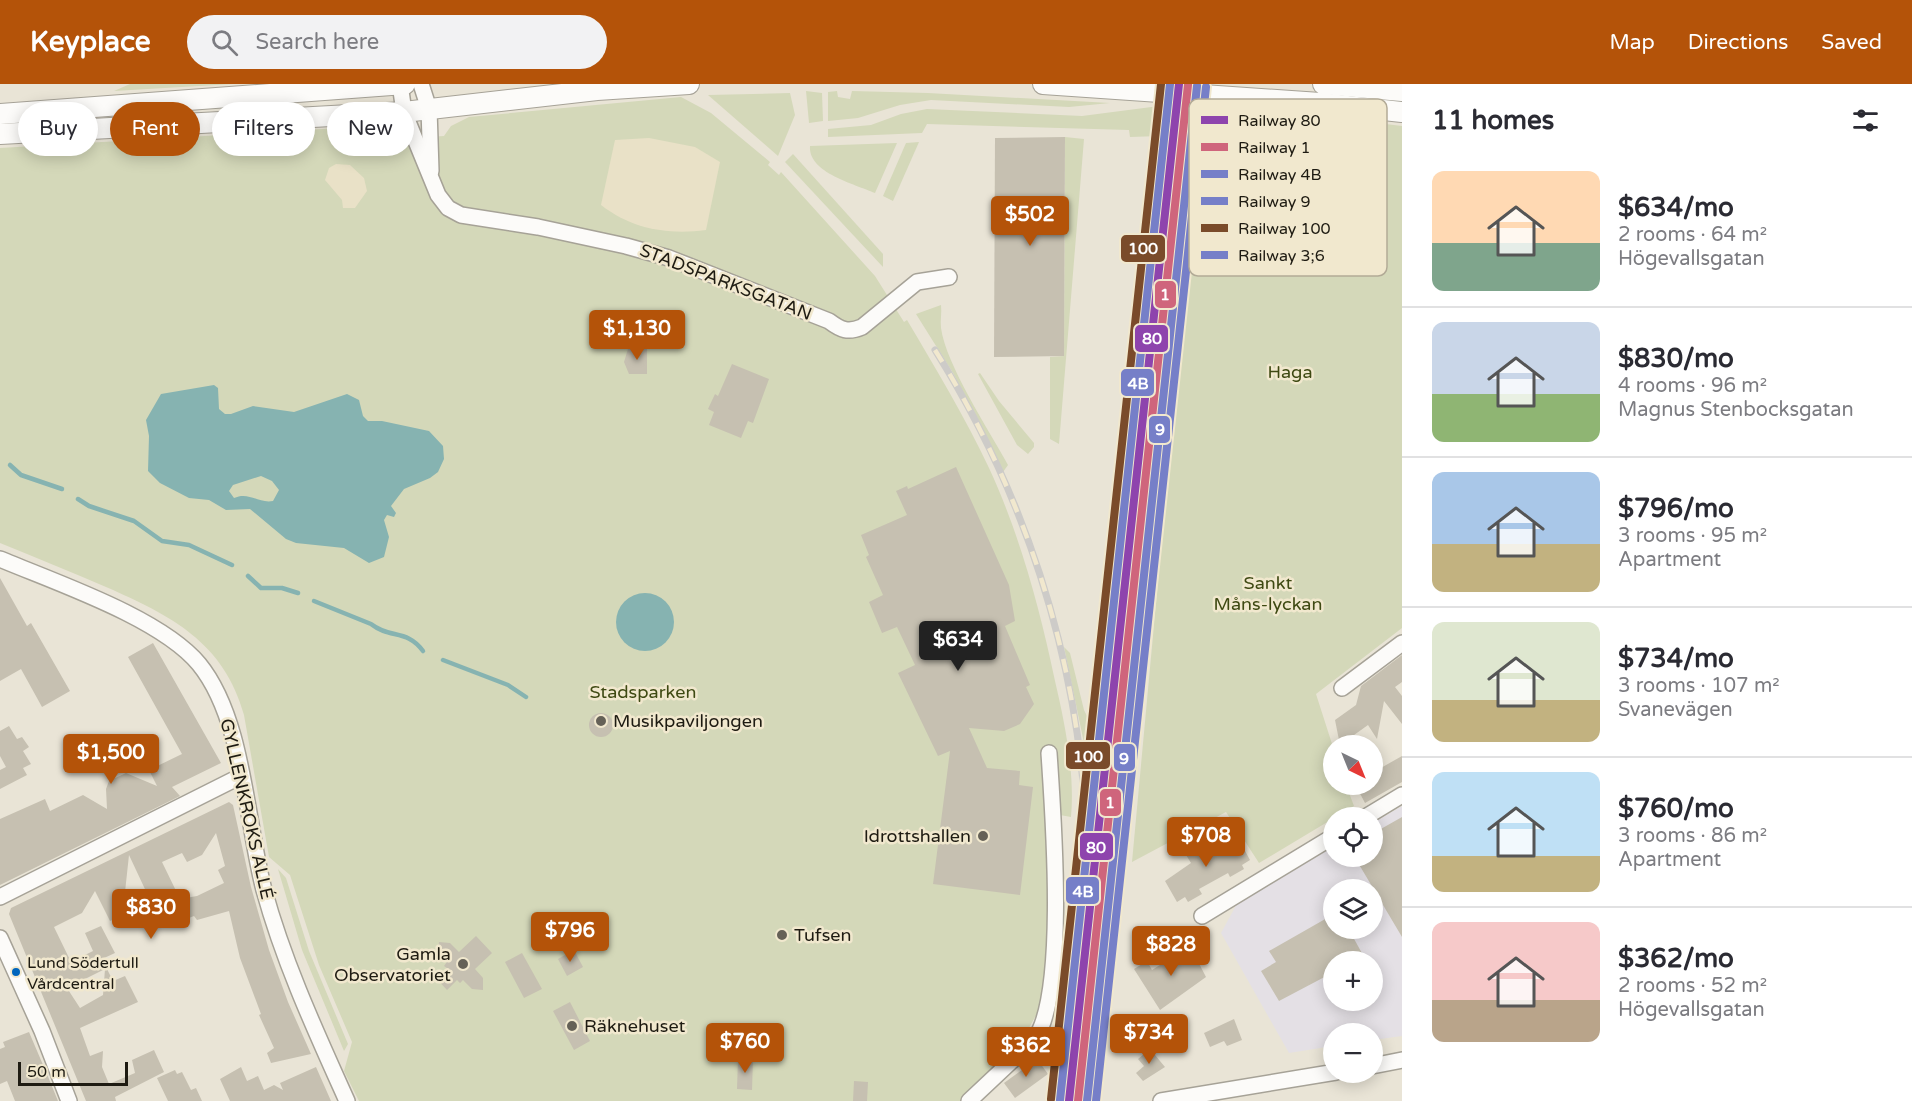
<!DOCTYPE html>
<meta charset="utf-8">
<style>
:root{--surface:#fff;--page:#f2f2f3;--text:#2b2b33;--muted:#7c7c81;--line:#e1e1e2;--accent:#b45309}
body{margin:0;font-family:"Varela Round",sans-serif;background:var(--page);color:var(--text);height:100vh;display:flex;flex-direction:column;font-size:22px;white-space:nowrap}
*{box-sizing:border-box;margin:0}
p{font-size:20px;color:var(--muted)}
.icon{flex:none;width:33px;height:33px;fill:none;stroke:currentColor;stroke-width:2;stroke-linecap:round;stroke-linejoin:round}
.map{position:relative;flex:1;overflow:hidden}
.panel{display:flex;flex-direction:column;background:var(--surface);width:510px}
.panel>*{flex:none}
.guide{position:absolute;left:18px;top:18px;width:570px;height:54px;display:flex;gap:12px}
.needle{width:39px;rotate:137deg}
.buttons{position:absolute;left:1323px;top:651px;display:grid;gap:12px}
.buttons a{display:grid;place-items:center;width:60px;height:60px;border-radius:50%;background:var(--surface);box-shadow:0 3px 15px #0003;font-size:30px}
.scale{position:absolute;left:18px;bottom:15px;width:110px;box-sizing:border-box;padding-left:6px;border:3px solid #1e1b12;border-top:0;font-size:16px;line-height:21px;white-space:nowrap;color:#1e1b12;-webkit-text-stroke:4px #f1e8ce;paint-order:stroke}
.price{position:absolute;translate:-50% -51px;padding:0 14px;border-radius:6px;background:var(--accent);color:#fff;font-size:20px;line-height:39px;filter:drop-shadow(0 2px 3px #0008)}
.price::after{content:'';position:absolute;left:50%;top:36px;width:18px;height:14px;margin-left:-9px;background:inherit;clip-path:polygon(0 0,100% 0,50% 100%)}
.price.active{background:#222;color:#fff}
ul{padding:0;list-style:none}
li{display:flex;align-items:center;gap:18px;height:150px;padding:0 30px}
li+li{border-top:2px solid var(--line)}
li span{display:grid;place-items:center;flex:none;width:168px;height:120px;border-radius:12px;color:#555}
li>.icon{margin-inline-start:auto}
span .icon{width:72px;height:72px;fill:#fffc;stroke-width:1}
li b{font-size:26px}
h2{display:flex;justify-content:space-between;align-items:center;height:72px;padding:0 30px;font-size:26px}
.tag{padding:0 21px;border-radius:27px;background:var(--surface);box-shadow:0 3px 15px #0003;font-size:21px;line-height:54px}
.tag.active{background:var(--accent);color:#fff}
header{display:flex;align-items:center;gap:36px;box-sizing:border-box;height:84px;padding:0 30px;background:var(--accent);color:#fff}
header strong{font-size:28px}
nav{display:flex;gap:33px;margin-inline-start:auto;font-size:21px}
.search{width:420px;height:54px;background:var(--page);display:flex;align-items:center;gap:15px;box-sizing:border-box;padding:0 21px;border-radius:33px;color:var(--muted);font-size:22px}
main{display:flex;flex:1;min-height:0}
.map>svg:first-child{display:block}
.education{fill:#e4e0e5;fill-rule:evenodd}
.green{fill:#d4d8b9}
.sand{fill:#e9e1c7}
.water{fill:#86b3b1;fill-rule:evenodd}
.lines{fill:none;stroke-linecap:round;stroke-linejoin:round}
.stream{stroke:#86b3b1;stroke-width:4.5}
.building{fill:#c6c0b1;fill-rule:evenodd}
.minor-casing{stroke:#a6a297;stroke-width:18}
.major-casing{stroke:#a6a297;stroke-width:22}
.minor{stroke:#fcfbf9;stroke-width:15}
.major{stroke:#fcfbf9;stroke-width:20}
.rail-casing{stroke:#cdcbc8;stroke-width:7}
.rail{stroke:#f1e8ce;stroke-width:4.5;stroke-dasharray:14;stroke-linecap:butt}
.rail-1-casing{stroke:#f1e8ce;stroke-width:12}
.rail-2-casing{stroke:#f1e8ce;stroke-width:12}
.rail-3-casing{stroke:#f1e8ce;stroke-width:12}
.rail-4-casing{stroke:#f1e8ce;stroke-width:12}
.rail-5-casing{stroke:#f1e8ce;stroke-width:12}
.rail-6-casing{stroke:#f1e8ce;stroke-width:12}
.rail-1{stroke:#8e44ad;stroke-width:8}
.rail-2{stroke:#cf657c;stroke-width:8}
.rail-3{stroke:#767fc8;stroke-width:8}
.rail-4{stroke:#767fc8;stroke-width:8}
.rail-5{stroke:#7a4b2a;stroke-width:8}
.rail-6{stroke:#767fc8;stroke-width:8}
.poi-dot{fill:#656157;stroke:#f1e8ce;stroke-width:2}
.bus-dot{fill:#0065bd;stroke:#f1e8ce;stroke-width:2}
.labels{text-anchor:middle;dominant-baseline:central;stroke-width:5;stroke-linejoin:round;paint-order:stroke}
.bus-label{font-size:16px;fill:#1e1b12;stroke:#f1e8ce;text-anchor:start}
.street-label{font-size:18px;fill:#1e1b12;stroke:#f1e8ce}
.park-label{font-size:18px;fill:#3e4912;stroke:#f1e8ce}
.poi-label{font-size:18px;fill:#1e1b12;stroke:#f1e8ce;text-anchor:start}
.key{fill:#f1e8ce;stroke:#b2aa96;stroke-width:1.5}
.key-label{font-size:16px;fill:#1e1b12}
.line-badge{stroke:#f1e8ce;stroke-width:2}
.badge-label{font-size:16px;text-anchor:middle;font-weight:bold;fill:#fff}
</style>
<header>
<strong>Keyplace</strong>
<div class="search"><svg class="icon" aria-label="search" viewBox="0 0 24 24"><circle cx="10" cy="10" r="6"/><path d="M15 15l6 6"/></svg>Search here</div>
<nav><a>Map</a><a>Directions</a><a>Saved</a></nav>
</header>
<main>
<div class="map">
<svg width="1402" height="1017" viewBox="0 0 1402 1017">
<rect width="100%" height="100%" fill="#e9e4d6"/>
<path class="education" d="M1402 722V952L1373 956 1372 950H1334L1333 962 1289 969 1221 849 1239 816 1333 761 1334 772H1372L1373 739ZM1334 806H1372V844H1334ZM1334 878H1372V916H1334Z"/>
<g class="green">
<path d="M130 0H233L114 7Z"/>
<path d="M806 7 822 9 823 37 809 39Z"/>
<path d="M837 7 838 13 850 15 852 7 928 9 1110 19 1069 23 931 16 900 21 858 34 828 37V8Z"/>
<path d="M790 9 795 31 778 72 708 11Z"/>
<path d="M681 13 711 29 770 78 768 81 779 91 781 88 875 192 904 238 907 236C936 285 965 333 989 384 1020 451 1040 525 1055 597 1065 640 1075 689 1071 733L1060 731 1045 896 1039 926 1020 960 996 985 969 1006 965 1017H359L344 987 352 958 319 881 290 791 269 773 244 631C224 558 170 531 106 503 71 488 35 473 0 459V64L356 43 392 51 397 55 444 52 451 42 469 33Z"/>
<path d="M1167 21 1168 38 1091 762 1084 659 1064 563 1070 569 1084 626 1091 640C1107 623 1095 589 1096 568 1096 550 1109 538 1112 521 1122 473 1125 417 1125 369L1160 52 1130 53 1129 46 927 40 922 49 828 53V45L871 41 901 30 927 25 1082 32Z"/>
<path d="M1201 34 1369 38 1402 42V544L1316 610 1333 663 1334 700 1346 701 1354 722 1259 779 1226 728 1132 778Z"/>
<path d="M1065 53 1084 55 1059 360 1050 355V273L1064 272Z"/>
<path d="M919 58 893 117 883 112 906 59Z"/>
<path d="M897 59 875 109C855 100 808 89 810 62Z"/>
<path d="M793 70 883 170V183L785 78Z"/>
<path d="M941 221C942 229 940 236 941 244 946 281 989 346 1008 381L1003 388 953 289 916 230Z"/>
<path d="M980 289 999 317 1034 359V363L1028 370 1017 361 978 290Z"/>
<path d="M278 785 286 794 309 867 348 960 344 967 302 866Z"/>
</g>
<g class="sand">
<path d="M649 54 695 63 720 78 706 146C667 151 632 145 601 121L615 56Z"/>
<path d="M336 80 350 81 364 94 367 107 355 124H343L342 116 325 96 329 84Z"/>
</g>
<g class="water">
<path d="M214 301 218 304 219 325 225 330H231L253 322 294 328 347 310 359 316 363 332 368 337H382L429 347 443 362 444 375 438 388 430 394 404 405 391 422 396 429 394 433 387 431 384 436 389 453 384 473 369 479 344 464 296 459 286 455 250 425 226 426 209 416 189 414 160 399 148 387 149 352 146 336 161 310ZM261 392 272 397 279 406 273 417C259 420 249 407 234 414L229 407 233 401Z"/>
<circle cx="645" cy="538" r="29"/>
</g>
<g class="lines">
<g class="stream">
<path d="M10 381 21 391 62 405"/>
<path d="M78 415 89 422 134 437 162 457 189 461 232 481"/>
<path d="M248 492 261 504H282L298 509"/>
<path d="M314 517 371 540C390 555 407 545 423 567"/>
<path d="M443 576 508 601 526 613"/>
</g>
</g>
<g class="building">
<path d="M1065 53 1064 272 994 273 995 54Z"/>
<path d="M628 265H647V290H629L624 278Z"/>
<path d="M732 280 769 295 753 339 748 337 741 354 709 341 714 328 708 325 715 310 718 312Z"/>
<path d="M956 383 1009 501 1015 537 1005 542 1030 601 1026 603 1034 620 1020 640 1004 647 969 644 987 684 1020 687 1019 701 1033 703 1020 811 933 800 950 667 938 672 898 589 915 581 897 543 882 549 869 518 883 511 866 473 869 471 861 451 907 431 896 407 907 402 908 405Z"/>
<path d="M0 494 27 542 31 539 70 607 42 623 21 585 0 597Z"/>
<path d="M153 559 221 679 172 703 180 712 0 801V735L45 715 50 727 83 711 107 725 106 705 109 697 126 689 157 702 149 686 182 670 128 573Z"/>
<path d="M1402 571V598L1395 603 1402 612V640L1384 617 1377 655 1368 641 1340 661 1335 636 1356 621 1361 602Z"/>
<circle cx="601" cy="641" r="12"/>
<path d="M9 642 17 655 22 653 29 663 23 667 31 680 23 684 27 691 0 705V686L6 683 0 672V647Z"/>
<path d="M1402 672V698L1365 719 1355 700H1372V689Z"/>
<path d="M229 718 233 721 251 803 269 866 288 918 311 970 271 979 267 969 274 964 259 931 261 930 240 874 229 827 197 836 194 832 168 842 156 815 151 818 129 771 125 808 113 814 122 832 110 837 95 807 82 829 54 843 71 878 93 867 85 849 101 842 115 869 102 875 113 897 125 892 138 918 80 944 90 972 103 967 102 983 109 1000 135 989 132 976 154 966 164 988 115 1013 116 1017H86L9 830 11 824ZM216 749 225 782 218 786 224 799 197 812 180 815 162 778 182 769 187 778 202 771ZM105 885 103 911 80 924 67 904Z"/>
<path d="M1402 733V853L1354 772H1372V750Z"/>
<path d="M1194 752 1205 771 1238 754 1250 776 1242 781 1244 785 1230 793 1228 789 1199 805 1202 810 1188 818 1185 813 1177 818 1165 797 1191 779 1180 761Z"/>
<path d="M1334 830V844H1348L1363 871 1352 878H1334V888L1279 917 1261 887 1276 878 1269 867Z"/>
<path d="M476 852 492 869 475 885 483 894V906L472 905 463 896 460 899 457 896 447 906 436 894 447 884 444 882 447 878 438 868 439 858 450 859 459 868Z"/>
<path d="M1190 862 1206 893 1160 926 1134 885 1147 877 1152 886Z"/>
<path d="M574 866 583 883 567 892 558 875Z"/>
<path d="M522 869 542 905 524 914 505 878Z"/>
<path d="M570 918 590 957 574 966 553 927Z"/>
<path d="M1234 935 1242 956 1227 962 1224 957 1210 963 1204 949Z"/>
<path d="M29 948 49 995 58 1017H15L7 997 0 1000V965L5 963 3 958Z"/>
<path d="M1150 965 1165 983 1143 997 1136 989 1144 982 1138 975Z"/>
<path d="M738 975H753L752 1006 737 1005Z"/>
<path d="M1037 975 1048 990 1015 1014 1004 999Z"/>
<path d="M241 983 247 997 258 992 264 1006 274 1001 283 1006 280 999 316 983 331 1017H230L220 995Z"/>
<path d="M175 986 177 990 182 988 191 1006 196 1004 202 1017H168L157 994Z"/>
<path d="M854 997 868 998 867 1017H853Z"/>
</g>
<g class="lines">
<defs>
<g id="minor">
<path d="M400 0 404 28 438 111 448 124 461 131 538 143 626 162 669 174 829 237C841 246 848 249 862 243L917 198 949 193"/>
<path d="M421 0 429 25 431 87"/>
<path d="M0 475C57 499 161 534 199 580 244 635 246 738 264 806 284 879 316 948 347 1017"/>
<path d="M1342 604 1402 559"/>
<path d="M1364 734 1402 711"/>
<path d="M0 813 241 692"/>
<path d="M1202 832 1334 752"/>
<path d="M0 854 42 947 69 1017"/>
<path d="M1372 982 1402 976"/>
<path d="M969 1017 1035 955C1067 908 1053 730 1049 669"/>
<path d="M1161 1017 1336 988"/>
</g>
<g id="major">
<path d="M1043 0 1320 19 1402 28"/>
<path d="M1323 0 1402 7"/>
<path d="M0 30 405 0"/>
<path d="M0 50 404 28 597 6 689 0"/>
</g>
</defs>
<use href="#minor" class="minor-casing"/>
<use href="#major" class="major-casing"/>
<use href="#minor" class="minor"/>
<use href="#major" class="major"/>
<defs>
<path id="rail" d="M935 266C1047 445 1103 658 1083 869"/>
</defs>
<use href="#rail" class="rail-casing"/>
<use href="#rail" class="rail"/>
<defs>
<path id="rail-1" d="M1069 1017 1179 0"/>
<path id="rail-2" d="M1078 1017 1188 1"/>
<path id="rail-3" d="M1060 1016 1170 0"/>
<path id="rail-4" d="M1087 1017 1197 2"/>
<path id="rail-5" d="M1051 1015 1161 0"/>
<path id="rail-6" d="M1096 1017 1206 3"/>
</defs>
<use href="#rail-1" class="rail-1-casing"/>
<use href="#rail-2" class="rail-2-casing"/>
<use href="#rail-3" class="rail-3-casing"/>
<use href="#rail-4" class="rail-4-casing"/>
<use href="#rail-5" class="rail-5-casing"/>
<use href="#rail-6" class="rail-6-casing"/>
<use href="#rail-1" class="rail-1"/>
<use href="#rail-2" class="rail-2"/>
<use href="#rail-3" class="rail-3"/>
<use href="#rail-4" class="rail-4"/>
<use href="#rail-5" class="rail-5"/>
<use href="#rail-6" class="rail-6"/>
</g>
<g class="poi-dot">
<circle cx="601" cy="637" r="6"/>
<circle cx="983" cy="752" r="6"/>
<circle cx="782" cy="851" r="6"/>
<circle cx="463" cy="880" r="6"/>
<circle cx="572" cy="942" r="6"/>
</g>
<circle class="bus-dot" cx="16" cy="888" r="5"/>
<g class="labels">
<g class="bus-label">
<text x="27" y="879">Lund Södertull<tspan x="27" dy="21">Vårdcentral</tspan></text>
</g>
<g class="street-label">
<text transform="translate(726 198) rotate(21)">STADSPARKSGATAN</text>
<text transform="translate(247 725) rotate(77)">GYLLENKROKS ALLÉ</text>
</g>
<g class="park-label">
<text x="1290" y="288">Haga</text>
<text x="1268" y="499">Sankt<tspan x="1268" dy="21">Måns-lyckan</tspan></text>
<text x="643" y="608">Stadsparken</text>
</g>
<g class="poi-label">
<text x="613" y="637">Musikpaviljongen</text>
<text x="971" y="752" text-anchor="end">Idrottshallen</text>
<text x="794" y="851">Tufsen</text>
<text x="451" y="870" text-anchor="end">Gamla<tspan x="451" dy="21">Observatoriet</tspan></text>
<text x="584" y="942">Räknehuset</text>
</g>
</g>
<rect x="1189" y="15" width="198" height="177" rx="9" class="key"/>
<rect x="1201" y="32" width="27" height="8" fill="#8e44ad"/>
<rect x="1201" y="59" width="27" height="8" fill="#cf657c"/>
<rect x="1201" y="86" width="27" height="8" fill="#767fc8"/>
<rect x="1201" y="113" width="27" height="8" fill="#767fc8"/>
<rect x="1201" y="140" width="27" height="8" fill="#7a4b2a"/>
<rect x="1201" y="167" width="27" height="8" fill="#767fc8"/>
<g class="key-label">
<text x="1238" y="42">Railway 80</text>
<text x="1238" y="69">Railway 1</text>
<text x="1238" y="96">Railway 4B</text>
<text x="1238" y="123">Railway 9</text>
<text x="1238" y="150">Railway 100</text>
<text x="1238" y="177">Railway 3;6</text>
</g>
<g class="line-badge">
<rect x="1120" y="150" width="46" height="29" rx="6" fill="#7a4b2a"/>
<rect x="1154" y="196" width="23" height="29" rx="6" fill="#cf657c"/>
<rect x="1134" y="240" width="35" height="29" rx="6" fill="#8e44ad"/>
<rect x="1120" y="284" width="35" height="29" rx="6" fill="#767fc8"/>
<rect x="1148" y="331" width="23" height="29" rx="6" fill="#767fc8"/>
<rect x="1065" y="657" width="46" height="29" rx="6" fill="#7a4b2a"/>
<rect x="1113" y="659" width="23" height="29" rx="6" fill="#767fc8"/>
<rect x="1099" y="704" width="23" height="29" rx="6" fill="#cf657c"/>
<rect x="1079" y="748" width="35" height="29" rx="6" fill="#8e44ad"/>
<rect x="1065" y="792" width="35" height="29" rx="6" fill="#767fc8"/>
</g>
<g class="badge-label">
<text x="1143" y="170">100</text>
<text x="1165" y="216">1</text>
<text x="1152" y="260">80</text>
<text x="1138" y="305">4B</text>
<text x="1160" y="351">9</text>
<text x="1088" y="678">100</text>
<text x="1124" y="680">9</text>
<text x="1110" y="724">1</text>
<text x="1096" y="769">80</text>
<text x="1083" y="813">4B</text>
</g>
</svg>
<div class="buttons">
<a><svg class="needle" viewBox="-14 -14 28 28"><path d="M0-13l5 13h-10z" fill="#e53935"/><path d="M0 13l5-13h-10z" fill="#7c7c81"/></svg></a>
<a><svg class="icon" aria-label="locate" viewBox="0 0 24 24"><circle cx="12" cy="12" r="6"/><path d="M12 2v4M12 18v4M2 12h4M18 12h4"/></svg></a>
<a><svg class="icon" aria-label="layers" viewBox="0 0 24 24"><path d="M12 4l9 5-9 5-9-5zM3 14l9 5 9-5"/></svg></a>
<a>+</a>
<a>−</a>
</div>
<div class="scale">50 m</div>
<b class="price" style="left:1030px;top:163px">$502</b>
<b class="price" style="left:637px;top:277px">$1,130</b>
<b class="price active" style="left:958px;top:588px">$634</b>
<b class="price" style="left:111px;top:701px">$1,500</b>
<b class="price" style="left:1206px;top:784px">$708</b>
<b class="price" style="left:151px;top:856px">$830</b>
<b class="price" style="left:570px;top:879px">$796</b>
<b class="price" style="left:1171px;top:893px">$828</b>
<b class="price" style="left:1149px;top:981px">$734</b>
<b class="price" style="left:745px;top:990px">$760</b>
<b class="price" style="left:1026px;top:994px">$362</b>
<div class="guide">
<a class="tag">Buy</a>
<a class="tag active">Rent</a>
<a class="tag">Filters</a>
<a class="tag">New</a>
</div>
</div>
<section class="panel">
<h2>11 homes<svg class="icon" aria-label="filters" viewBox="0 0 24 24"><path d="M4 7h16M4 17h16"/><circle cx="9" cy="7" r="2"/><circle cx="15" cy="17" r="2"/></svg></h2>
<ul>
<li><span style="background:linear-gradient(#ffd9b3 60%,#7fa58c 0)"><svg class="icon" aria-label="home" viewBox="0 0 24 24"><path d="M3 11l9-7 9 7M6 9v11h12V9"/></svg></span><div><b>$634/mo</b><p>2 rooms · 64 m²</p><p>Högevallsgatan</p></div></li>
<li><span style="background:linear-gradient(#c9d6e8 60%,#8fb573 0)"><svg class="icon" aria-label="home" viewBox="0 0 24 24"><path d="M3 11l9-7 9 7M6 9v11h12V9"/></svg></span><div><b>$830/mo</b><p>4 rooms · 96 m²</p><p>Magnus Stenbocksgatan</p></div></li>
<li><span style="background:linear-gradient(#a9c7e8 60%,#c2b280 0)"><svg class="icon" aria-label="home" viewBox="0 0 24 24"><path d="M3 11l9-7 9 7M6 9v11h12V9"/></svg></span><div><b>$796/mo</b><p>3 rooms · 95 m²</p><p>Apartment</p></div></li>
<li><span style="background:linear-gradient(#dfe7d0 65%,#c2b280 0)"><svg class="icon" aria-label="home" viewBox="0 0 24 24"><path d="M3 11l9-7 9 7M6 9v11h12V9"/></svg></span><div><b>$734/mo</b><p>3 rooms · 107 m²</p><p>Svanevägen</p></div></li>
<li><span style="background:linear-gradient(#bfe0f5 70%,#c2b280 0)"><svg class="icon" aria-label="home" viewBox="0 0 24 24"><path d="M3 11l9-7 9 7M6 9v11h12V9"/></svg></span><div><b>$760/mo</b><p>3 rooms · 86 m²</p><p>Apartment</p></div></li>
<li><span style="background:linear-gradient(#f6c9c9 65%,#b9a48a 0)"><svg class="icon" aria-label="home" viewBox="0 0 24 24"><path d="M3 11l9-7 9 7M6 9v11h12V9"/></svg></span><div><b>$362/mo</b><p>2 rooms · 52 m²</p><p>Högevallsgatan</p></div></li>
</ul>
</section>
</main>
